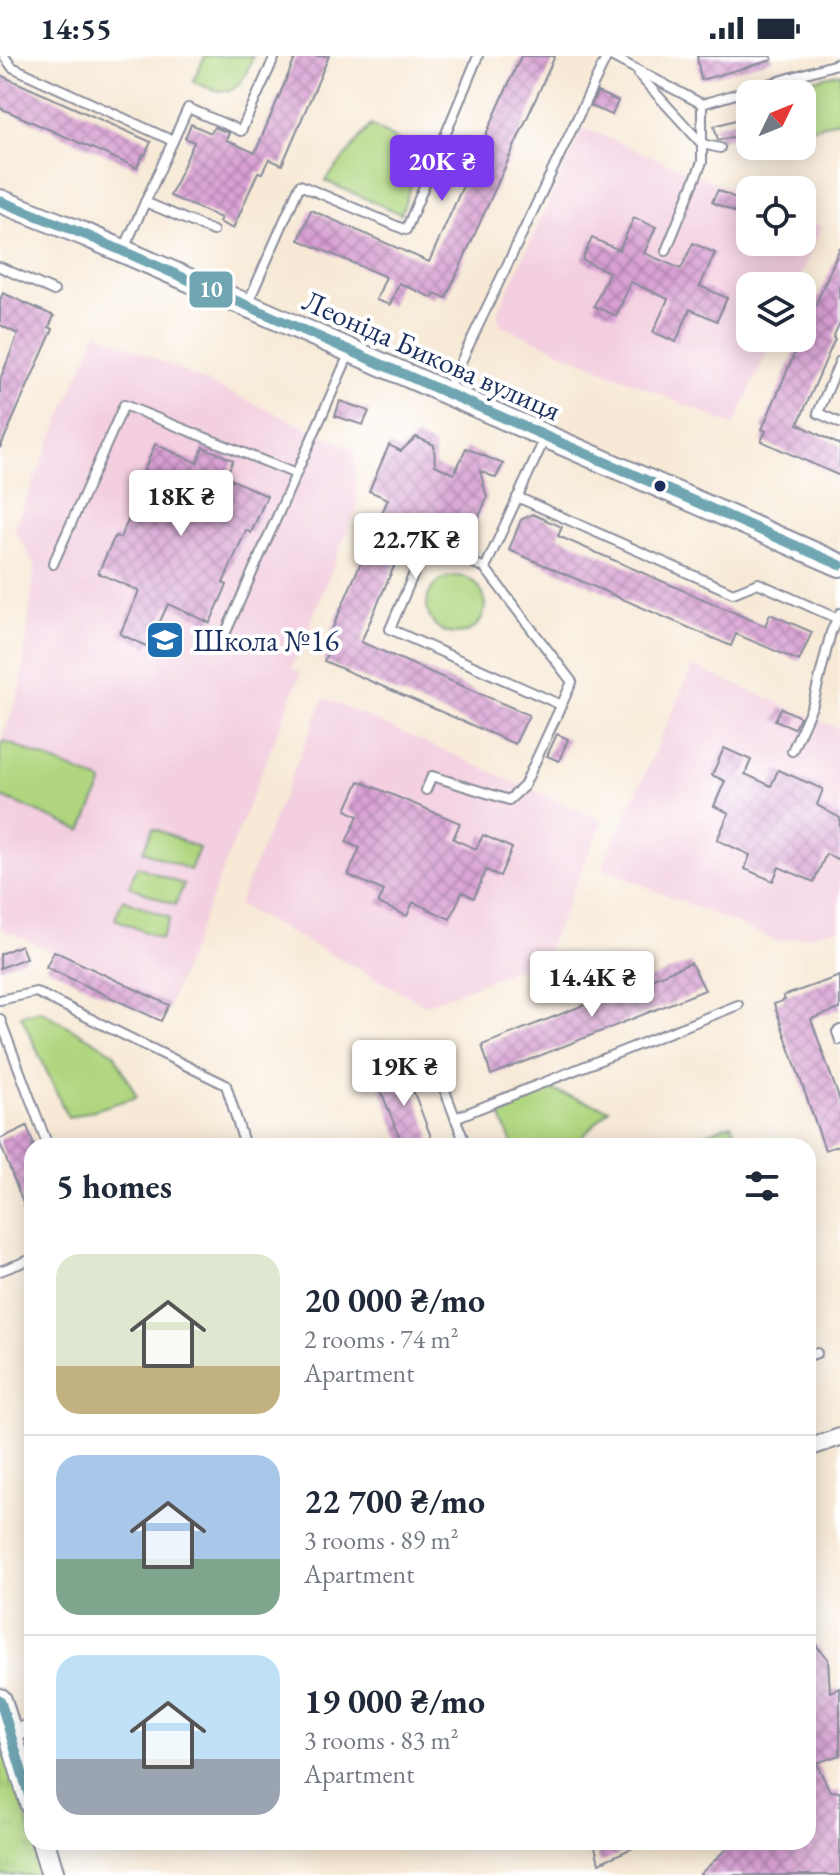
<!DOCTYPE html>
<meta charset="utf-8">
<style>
:root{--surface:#fff;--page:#f6f6f7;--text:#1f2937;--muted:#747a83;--line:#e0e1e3;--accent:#7c3aed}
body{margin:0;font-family:"EB Garamond",serif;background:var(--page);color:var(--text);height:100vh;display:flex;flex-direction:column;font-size:30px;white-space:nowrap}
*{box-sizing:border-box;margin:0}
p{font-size:26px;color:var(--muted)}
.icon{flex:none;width:44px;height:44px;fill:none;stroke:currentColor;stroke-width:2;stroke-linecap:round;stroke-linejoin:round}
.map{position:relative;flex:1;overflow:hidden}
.details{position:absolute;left:24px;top:1082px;width:792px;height:712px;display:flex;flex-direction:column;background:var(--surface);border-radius:24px;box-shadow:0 4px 20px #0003}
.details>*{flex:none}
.needle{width:52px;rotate:47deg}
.fabs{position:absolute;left:736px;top:24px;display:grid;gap:16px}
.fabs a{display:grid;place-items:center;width:80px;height:80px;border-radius:16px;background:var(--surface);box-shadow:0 4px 20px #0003;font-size:40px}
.price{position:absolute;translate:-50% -68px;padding:0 18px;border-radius:8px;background:#fff;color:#222;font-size:26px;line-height:52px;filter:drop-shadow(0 2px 4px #0008)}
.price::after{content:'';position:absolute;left:50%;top:48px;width:24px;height:18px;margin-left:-12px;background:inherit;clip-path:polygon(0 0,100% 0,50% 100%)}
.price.current{background:var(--accent);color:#fff}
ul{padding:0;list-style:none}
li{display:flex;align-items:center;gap:24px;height:200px;padding:0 32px}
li+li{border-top:2px solid var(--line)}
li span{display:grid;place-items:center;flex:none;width:224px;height:160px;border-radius:24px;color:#555}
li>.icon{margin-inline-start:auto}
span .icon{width:96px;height:96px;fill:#fffc;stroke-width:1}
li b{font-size:34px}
h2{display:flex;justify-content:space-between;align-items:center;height:96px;padding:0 32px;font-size:34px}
.status{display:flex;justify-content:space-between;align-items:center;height:56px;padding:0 40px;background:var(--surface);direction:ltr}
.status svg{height:22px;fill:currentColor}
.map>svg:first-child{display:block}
.built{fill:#f3cfe0}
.grass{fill:url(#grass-tufts);stroke:#65826e;stroke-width:2}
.park{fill:#afd57e;stroke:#65826e;stroke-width:2}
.building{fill:url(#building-cross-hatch)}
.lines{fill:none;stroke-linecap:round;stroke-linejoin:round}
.service-casing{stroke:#898c9a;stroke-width:12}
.minor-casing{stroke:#898c9a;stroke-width:20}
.tertiary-casing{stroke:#898c9a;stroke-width:26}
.service{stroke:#fff;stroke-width:8}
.minor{stroke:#fff;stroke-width:16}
.tertiary{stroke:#fff;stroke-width:22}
.bus-1-casing{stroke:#fff;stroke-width:16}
.bus-1{stroke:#70a6b2;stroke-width:10}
.bus-dot{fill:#1b2f5e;stroke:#fff;stroke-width:3}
.labels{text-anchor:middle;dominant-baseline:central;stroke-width:8;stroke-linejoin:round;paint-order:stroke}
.street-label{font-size:30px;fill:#1b2f5e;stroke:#fff}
.poi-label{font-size:30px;fill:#1b2f5e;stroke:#fff;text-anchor:start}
.line-badge{stroke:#fff;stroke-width:3}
.badge-label{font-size:22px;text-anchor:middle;font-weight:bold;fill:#fff}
</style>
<div class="status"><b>14:55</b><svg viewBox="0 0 49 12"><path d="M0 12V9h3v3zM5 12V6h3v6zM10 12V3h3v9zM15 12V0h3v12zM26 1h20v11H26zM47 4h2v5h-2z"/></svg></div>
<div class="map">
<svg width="840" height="1819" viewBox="0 0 840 1819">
<defs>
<pattern id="grass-tufts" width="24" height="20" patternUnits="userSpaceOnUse" patternTransform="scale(2)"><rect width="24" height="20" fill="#afd57e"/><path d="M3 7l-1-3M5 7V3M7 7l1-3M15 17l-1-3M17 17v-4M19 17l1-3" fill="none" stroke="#96b76f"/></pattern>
<pattern id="building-cross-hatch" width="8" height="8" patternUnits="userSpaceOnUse" patternTransform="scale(2)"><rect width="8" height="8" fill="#d9a0d3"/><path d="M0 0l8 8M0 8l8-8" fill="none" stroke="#af83ae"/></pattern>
</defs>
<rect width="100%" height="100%" fill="#fff"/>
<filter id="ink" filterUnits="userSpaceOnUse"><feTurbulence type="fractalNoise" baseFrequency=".0125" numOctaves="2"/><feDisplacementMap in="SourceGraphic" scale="16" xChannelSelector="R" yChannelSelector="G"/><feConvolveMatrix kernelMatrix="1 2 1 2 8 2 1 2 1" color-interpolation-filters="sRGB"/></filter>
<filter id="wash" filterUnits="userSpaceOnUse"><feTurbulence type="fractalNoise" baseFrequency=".006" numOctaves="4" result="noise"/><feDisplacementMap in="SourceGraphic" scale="32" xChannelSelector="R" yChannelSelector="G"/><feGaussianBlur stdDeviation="1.8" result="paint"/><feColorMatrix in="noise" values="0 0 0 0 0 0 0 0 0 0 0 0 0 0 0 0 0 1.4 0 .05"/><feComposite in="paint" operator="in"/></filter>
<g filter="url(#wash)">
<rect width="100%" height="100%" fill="#f7e9d6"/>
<g class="built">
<path d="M583 72 750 141V186H802V162L822 171 796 230H750V282H773L734 370 502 270 497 258Z"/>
<path d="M97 276 354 393 357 451 292 612 301 617 169 949 0 872V687L21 631 35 509 14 472Z"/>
<path d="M693 610 840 673V872L779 886 602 812Z"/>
<path d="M324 642 603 765 544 902 426 949 238 849Z"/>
</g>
<path class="grass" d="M0 1674 43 1819H0Z"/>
<g class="park">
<path d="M205 0H253C240 37 229 44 193 25Z"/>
<path d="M840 17V64L813 72 802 55V38H791L786 31Z"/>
<path d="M371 69 422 98 401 158 325 125Z"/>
<circle cx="456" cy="549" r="29"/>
<path d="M4 685 103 726 82 775 0 740V695Z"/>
<path d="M153 772 199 792 190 814 143 795Z"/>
<path d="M137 810 184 829 175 849 129 830Z"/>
<path d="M123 843 170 862 161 883 115 863Z"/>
<path d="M40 954 114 997 137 1041 68 1062 21 959Z"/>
<path d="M542 1031 609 1053 574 1090H513L496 1049Z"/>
<path d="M731 1068 740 1090H673Z"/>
</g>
<g id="blocks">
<g class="building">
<path d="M296 0H329L282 109 269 103 262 117 258 116 233 173 219 166 221 162 170 140 194 86 185 82 191 68 211 77 214 71 229 77 226 84 255 97Z"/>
<path d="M521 0H555L446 242 435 237 433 242 399 227 390 249 376 244 386 221 299 184 311 154 429 206Z"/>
<path d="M697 0H771L772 4 701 24Z"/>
<path d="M0 19 151 86 145 99 143 98 137 112 0 52Z"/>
<path d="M597 36 618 45 612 59 591 50Z"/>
<path d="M750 60V84L740 87 738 80 718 84 714 70Z"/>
<path d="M718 134 739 144 734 156 712 146Z"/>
<path d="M634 162 656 171 644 197 681 213 693 187 715 197 700 230 727 242 717 265 690 253 676 286 653 276 668 243 631 226 616 260 594 250 609 216 582 204 592 182 619 194Z"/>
<path d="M840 192V266L833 282 835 283 798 368 840 389V420L761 385 766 375 762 373Z"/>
<path d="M3 237 54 260 49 271 53 273 0 392V324L18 278 0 269V244Z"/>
<path d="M340 345 369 355 363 369 335 360Z"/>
<path d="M416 381 434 389 435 409 454 418 466 392 503 408 496 422 480 415 487 442 471 479 428 460 422 473 412 469 361 586 529 659 515 688 324 605 329 594 324 592 388 443 369 435 389 389 401 395Z"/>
<path d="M155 388 197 407 203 391 233 404 226 421 267 440 251 477 246 474 223 527 227 529 210 567 168 548 148 591 120 578 139 535 98 517 115 480 120 482 132 456 143 429 139 427Z"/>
<path d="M532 458 562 471 558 480 765 570 770 558 812 576 799 605 736 578 731 590 509 494 521 464Z"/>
<path d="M781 652 800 661 794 672 775 664Z"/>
<path d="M557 678 568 683 559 705 547 700Z"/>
<path d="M724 692 751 704 745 718 771 730 778 714 823 733 817 749 840 762V804L826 798 814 826 779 811 773 825 745 813 750 799 717 784 729 757 714 750 725 725 712 719Z"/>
<path d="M359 725 460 767 453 783 476 793 483 779 512 792 500 820 486 814 474 842 462 836 450 863 413 846 407 860 378 847 384 835 348 819 360 792 346 786 358 760 346 754Z"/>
<path d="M21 889 26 902 0 912V898Z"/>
<path d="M54 895 169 949 161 965 46 911Z"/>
<path d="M691 907 705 934 491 1019 482 989Z"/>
<path d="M840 920V953L811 963 840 1045V1089L825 1094 774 948 785 944 783 940Z"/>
<path d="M403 1008 431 1081 429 1082 432 1090H403L376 1022Z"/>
<path d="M27 1070 34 1090H32L31 1168 0 1087V1083Z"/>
<path d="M808 1580 828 1603 830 1636 840 1632V1699L816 1707 830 1735 840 1736V1819H699L734 1786H808Z"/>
<path d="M594 1786H646L599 1807Z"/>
</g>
</g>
</g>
<g filter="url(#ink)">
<use href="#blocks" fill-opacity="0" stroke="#898c9a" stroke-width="2"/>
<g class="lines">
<defs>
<g id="service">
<path d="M4 0 12 11 173 85"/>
<path d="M611 0 702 48 840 7"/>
<path d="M639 19 702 88 720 92"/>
<path d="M145 146 213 175"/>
<path d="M123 195 188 52 241 75 275 0"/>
<path d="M666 195 702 106V48"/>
<path d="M0 211 54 235"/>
<path d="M247 249 300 129 406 174 478 0"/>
<path d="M840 305 818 357 840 367"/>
<path d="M446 337 607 0"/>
<path d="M517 441 733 537 758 527 838 563"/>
<path d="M53 508 124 349 296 418"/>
<path d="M485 512 427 487 390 573 561 649"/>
<path d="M226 576 350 296"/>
<path d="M792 695 813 648 831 576 840 557"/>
<path d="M426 734 432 720 509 744 524 730 572 626 485 512 545 382"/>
<path d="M0 944 36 936 226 1029 245 1090"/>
<path d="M0 963 48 1090"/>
<path d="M840 974 837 976 840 984"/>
<path d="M431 998 466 1090"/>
<path d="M455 1062 738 949"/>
<path d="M0 1215 32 1203"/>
<path d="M808 1300 817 1297"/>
</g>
<g id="minor">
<path d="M808 1392 840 1381"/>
<path d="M11 1679 32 1671"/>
</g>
<g id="tertiary">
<path d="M0 145 86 179 840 509"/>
<path d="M0 1644 32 1749"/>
<path d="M43 1786 53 1819"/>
</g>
</defs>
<use href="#service" class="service-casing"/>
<use href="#minor" class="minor-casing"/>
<use href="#tertiary" class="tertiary-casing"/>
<use href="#service" class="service"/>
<use href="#minor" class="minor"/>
<use href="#tertiary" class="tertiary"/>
<defs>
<g id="bus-1">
<path d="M0 145 86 179 840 509"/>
<path d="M0 1644 32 1749"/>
</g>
</defs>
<use href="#bus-1" class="bus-1-casing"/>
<use href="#bus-1" class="bus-1"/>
</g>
</g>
<defs>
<symbol id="school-square" viewBox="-11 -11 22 22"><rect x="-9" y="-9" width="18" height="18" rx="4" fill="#1f6fb2" stroke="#fff"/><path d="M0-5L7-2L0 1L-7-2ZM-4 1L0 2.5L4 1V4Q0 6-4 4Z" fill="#fff"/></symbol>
</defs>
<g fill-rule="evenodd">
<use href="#school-square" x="143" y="562" width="44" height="44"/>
</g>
<circle class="bus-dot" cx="660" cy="430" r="7"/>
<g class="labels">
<g class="street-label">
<text transform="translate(432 299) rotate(24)">Леоніда Бикова вулиця</text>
</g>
<g class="poi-label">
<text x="193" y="584">Школа №16</text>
</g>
</g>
<rect class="line-badge" x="188" y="214" width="46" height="39" rx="8" fill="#70a6b2"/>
<g class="badge-label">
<text x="211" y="241">10</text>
</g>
</svg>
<div class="fabs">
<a><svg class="needle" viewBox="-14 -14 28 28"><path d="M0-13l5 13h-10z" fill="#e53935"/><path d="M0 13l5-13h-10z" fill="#747a83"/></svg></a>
<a><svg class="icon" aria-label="locate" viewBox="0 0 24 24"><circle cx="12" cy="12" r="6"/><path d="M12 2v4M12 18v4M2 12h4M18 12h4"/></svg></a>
<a><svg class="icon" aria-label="layers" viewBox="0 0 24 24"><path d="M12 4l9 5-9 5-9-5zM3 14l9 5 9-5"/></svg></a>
</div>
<b class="price current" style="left:442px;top:147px">20K ₴</b>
<b class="price" style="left:181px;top:482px">18K ₴</b>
<b class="price" style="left:416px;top:525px">22.7K ₴</b>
<b class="price" style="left:592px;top:963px">14.4K ₴</b>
<b class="price" style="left:404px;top:1052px">19K ₴</b>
<section class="details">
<h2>5 homes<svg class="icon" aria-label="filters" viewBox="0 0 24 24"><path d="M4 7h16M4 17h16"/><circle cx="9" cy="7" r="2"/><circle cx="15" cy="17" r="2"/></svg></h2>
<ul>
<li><span style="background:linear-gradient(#dfe7d0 70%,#c2b280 0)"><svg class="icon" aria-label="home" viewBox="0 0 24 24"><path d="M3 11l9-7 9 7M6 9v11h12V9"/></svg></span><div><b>20 000 ₴/mo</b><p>2 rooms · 74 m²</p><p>Apartment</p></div></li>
<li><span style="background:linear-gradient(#a9c7e8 65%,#7fa58c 0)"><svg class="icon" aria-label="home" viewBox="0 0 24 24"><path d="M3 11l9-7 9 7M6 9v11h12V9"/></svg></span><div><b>22 700 ₴/mo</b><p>3 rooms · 89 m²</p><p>Apartment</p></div></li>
<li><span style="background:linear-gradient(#bfe0f5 65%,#9aa5b1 0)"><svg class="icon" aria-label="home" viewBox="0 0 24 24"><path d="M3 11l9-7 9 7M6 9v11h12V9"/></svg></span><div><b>19 000 ₴/mo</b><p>3 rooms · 83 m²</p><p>Apartment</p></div></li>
</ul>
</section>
</div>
